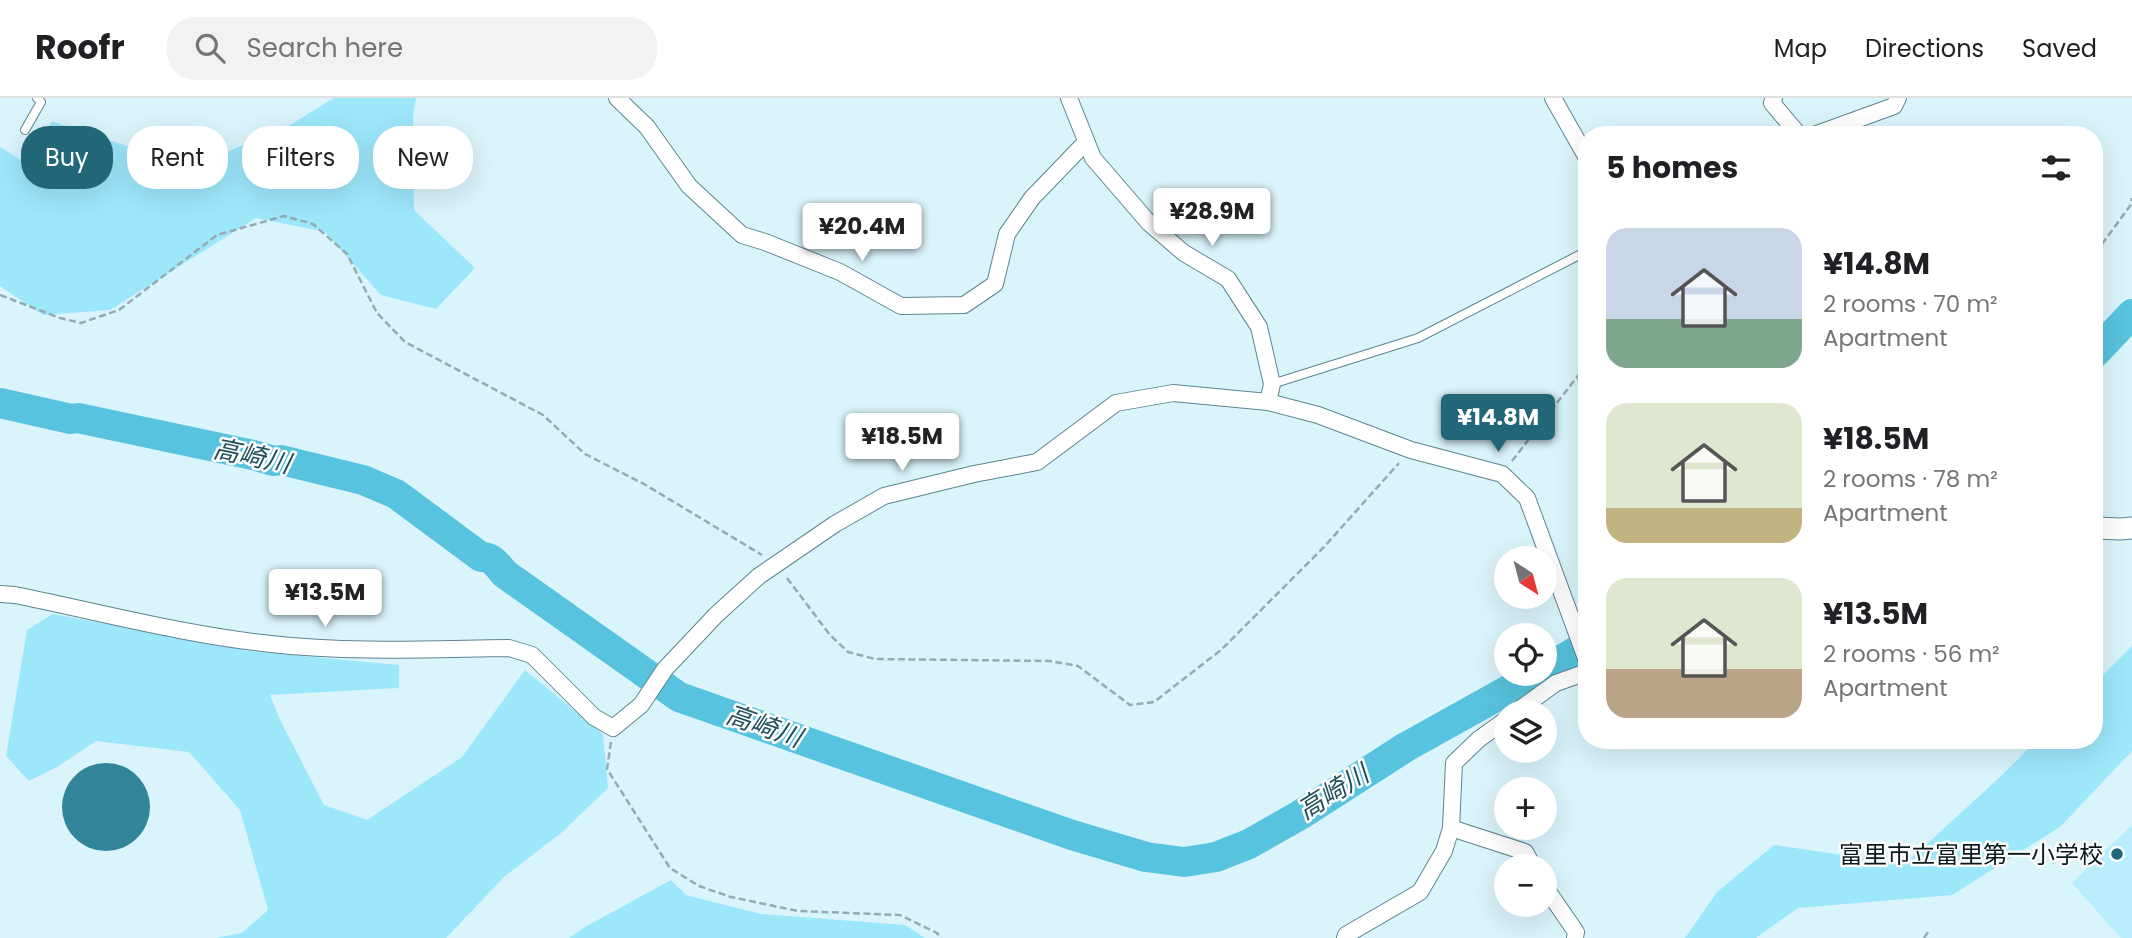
<!DOCTYPE html>
<meta charset="utf-8">
<style>
:root{--surface:#fff;--page:#f2f2f2;--text:#202124;--muted:#757577;--line:#e0e0e0;--accent:#226777}
body{margin:0;font-family:Poppins,"Noto Sans JP",sans-serif;background:var(--page);color:var(--text);height:100vh;display:flex;flex-direction:column;font-size:26px;white-space:nowrap}
*{box-sizing:border-box;margin:0}
p{font-size:23px;color:var(--muted)}
.icon{flex:none;width:38px;height:38px;fill:none;stroke:currentColor;stroke-width:2;stroke-linecap:round;stroke-linejoin:round}
.map{position:relative;flex:1;overflow:hidden}
.drawer{position:absolute;left:1578px;top:28px;width:525px;height:623px;display:flex;flex-direction:column;background:var(--surface);border-radius:28px;box-shadow:0 7px 28px #0002}
.drawer>*{flex:none}
.guide{position:absolute;left:21px;top:28px;width:665px;height:63px;display:flex;gap:14px}
.needle{width:46px;rotate:144deg}
.tools{position:absolute;left:1494px;top:448px;display:grid;gap:14px}
.tools a{display:grid;place-items:center;width:63px;height:63px;border-radius:50%;background:var(--surface);box-shadow:0 7px 28px #0002;font-size:35px}
.price{position:absolute;translate:-50% -60px;padding:0 16px;border-radius:7px;background:#fff;color:#222;font-size:23px;line-height:46px;filter:drop-shadow(0 2px 4px #0008)}
.price::after{content:'';position:absolute;left:50%;top:42px;width:21px;height:16px;margin-left:-10px;background:inherit;clip-path:polygon(0 0,100% 0,50% 100%)}
.price.on{background:var(--accent);color:#fff}
ul{padding:0;list-style:none}
li{display:flex;align-items:center;gap:21px;height:175px;padding:0 28px}
li span{display:grid;place-items:center;flex:none;width:196px;height:140px;border-radius:21px;color:#555}
li>.icon{margin-inline-start:auto}
span .icon{width:84px;height:84px;fill:#fffc;stroke-width:1}
li b{font-size:30px}
h2{display:flex;justify-content:space-between;align-items:center;height:84px;padding:0 28px;font-size:30px}
.chip{padding:0 24px;border-radius:28px;background:var(--surface);box-shadow:0 7px 28px #0002;font-size:24px;line-height:63px}
.chip.on{background:var(--accent);color:#fff}
header{display:flex;align-items:center;gap:42px;box-sizing:border-box;height:98px;padding:0 35px;background:var(--surface);border-bottom:2px solid var(--line)}
header strong{font-size:33px}
nav{display:flex;gap:38px;margin-inline-start:auto;font-size:24px}
.search{width:490px;height:63px;background:var(--page);display:flex;align-items:center;gap:18px;box-sizing:border-box;padding:0 24px;border-radius:28px;color:var(--muted);font-size:26px}
.map>svg:first-child{display:block}
.built{fill:#b7edfc}
.green{fill:#9de7fb}
.lines{fill:none;stroke-linecap:round;stroke-linejoin:round}
.river{stroke:#58c3de;stroke-width:30}
.building{fill:#328499}
.service-casing{stroke:#5c8591;stroke-width:10}
.minor-casing{stroke:#5c8591;stroke-width:18}
.tertiary-casing{stroke:#5c8591;stroke-width:23}
.path{stroke:#94abb1;stroke-width:2.5;stroke-dasharray:7 3.5;stroke-linecap:butt}
.service{stroke:#fff;stroke-width:8}
.minor{stroke:#fff;stroke-width:16}
.tertiary{stroke:#fff;stroke-width:21}
.poi-dot{fill:#226777;stroke:#fcfcfc;stroke-width:2.5}
.labels{text-anchor:middle;dominant-baseline:central;stroke-width:5;stroke-linejoin:round;paint-order:stroke}
.poi-label{font-size:24px;fill:#091a1f;stroke:#fcfcfc;text-anchor:end}
.water-label{font-size:26px;font-style:italic;fill:#204e5a;stroke:#fcfcfc}
</style>
<header>
<strong>Roofr</strong>
<div class="search"><svg class="icon" aria-label="search" viewBox="0 0 24 24"><circle cx="10" cy="10" r="6"/><path d="M15 15l6 6"/></svg>Search here</div>
<nav><a>Map</a><a>Directions</a><a>Saved</a></nav>
</header>
<div class="map">
<svg width="2132" height="840" viewBox="0 0 2132 840">
<rect width="100%" height="100%" fill="#daf4fb"/>
<path class="built" d="M2132 727V840H2121L2072 785Z"/>
<g class="green">
<path d="M334 0H416L413 18 414 112 475 170 436 211 381 197 325 134 256 120 110 212 43 217 0 188V49L26 65 52 23 130 49 166 55 173 77 290 27Z"/>
<path d="M53 516 250 553 399 567V590L270 597 280 622 324 707 367 722 462 659 525 572 603 636 608 690 561 735 505 778 446 840H216L242 835 268 812 240 712 189 654 96 643 57 669 29 683 6 658 27 532Z"/>
<path d="M2132 548V653L2060 729 1952 797 1798 810 1756 840H1685L1717 794 1774 747 1905 766 1999 680 2037 642H2095V585Z"/>
<path d="M671 782 686 797 761 816 905 827 925 840H569L585 829Z"/>
</g>
<g class="lines">
<g class="river">
<path d="M2095 255 2132 216"/>
<path d="M0 305 71 321 78 320 253 357 274 363 281 362 363 382 396 396 481 459C492 458 498 468 505 476L679 599 1072 737 1146 759 1184 764 1216 759 1249 746 1300 717 1406 649 1537 576"/>
<path d="M1545 571 1587 547"/>
</g>
</g>
<circle class="building" cx="106" cy="709" r="44"/>
<g class="lines">
<defs>
<g id="service">
<path d="M25 32 41 4 37 0"/>
<path d="M1272 286 1418 240 1587 153"/>
</g>
<g id="minor">
<path d="M617 0 647 29 689 88 742 137 765 144 840 174 901 208 964 207 995 186 1007 136 1032 100 1085 45"/>
<path d="M1069 0 1093 60 1149 125 1184 155 1228 181 1259 229 1272 286 1268 304"/>
<path d="M1553 0 1587 60"/>
<path d="M1774 0 1772 5 1799 37"/>
<path d="M1814 37 1894 8 1898 0"/>
<path d="M0 496 15 497C99 514 185 537 271 546 350 555 430 551 509 550L532 557 594 619 613 630 641 607 665 571 716 517 759 478 835 426 884 398 974 376 1037 364 1116 305 1173 295 1268 304 1318 317 1411 352 1502 376 1527 400 1587 563"/>
<path d="M1516 614 1556 585 1587 574"/>
<path d="M1451 730 1525 754 1533 768"/>
<path d="M1545 789 1576 834 1575 840"/>
<path d="M1345 840 1346 837 1420 794 1444 753 1451 730 1454 665 1479 641 1507 621"/>
</g>
<path id="tertiary" d="M2095 430 2120 431 2132 430"/>
</defs>
<use href="#service" class="service-casing"/>
<use href="#minor" class="minor-casing"/>
<use href="#tertiary" class="tertiary-casing"/>
<g class="path">
<path d="M2095 154 2102 146 2130 108 2132 100"/>
<path d="M0 197 60 220 81 225 119 212 217 137 284 118 313 126 347 156 377 215 405 244 543 317 585 356 644 386 762 457"/>
<path d="M1577 281 1587 283"/>
<path d="M1512 363 1587 266"/>
<path d="M787 480 830 537 848 554 875 561 1050 563 1078 568 1130 607 1154 604 1221 552 1324 449 1399 365"/>
<path d="M611 644 607 671 670 770 699 788 731 799 798 813 900 817 937 835 941 840"/>
<path d="M1924 840 1928 834"/>
</g>
<use href="#service" class="service"/>
<use href="#minor" class="minor"/>
<use href="#tertiary" class="tertiary"/>
</g>
<circle class="poi-dot" cx="2117" cy="756" r="7"/>
<g class="labels">
<g class="poi-label">
<text x="2103" y="756">富里市立富里第一小学校</text>
</g>
<g class="water-label">
<text transform="translate(252 358) rotate(12)">高崎川</text>
<text transform="translate(764 628) rotate(19)">高崎川</text>
<text transform="translate(1333 694) rotate(-32)">高崎川</text>
</g>
</g>
</svg>
<div class="tools">
<a><svg class="needle" viewBox="-14 -14 28 28"><path d="M0-13l5 13h-10z" fill="#e53935"/><path d="M0 13l5-13h-10z" fill="#757577"/></svg></a>
<a><svg class="icon" aria-label="locate" viewBox="0 0 24 24"><circle cx="12" cy="12" r="6"/><path d="M12 2v4M12 18v4M2 12h4M18 12h4"/></svg></a>
<a><svg class="icon" aria-label="layers" viewBox="0 0 24 24"><path d="M12 4l9 5-9 5-9-5zM3 14l9 5 9-5"/></svg></a>
<a>+</a>
<a>−</a>
</div>
<b class="price" style="left:1212px;top:150px">¥28.9M</b>
<b class="price" style="left:862px;top:165px">¥20.4M</b>
<b class="price on" style="left:1498px;top:356px">¥14.8M</b>
<b class="price" style="left:902px;top:375px">¥18.5M</b>
<b class="price" style="left:325px;top:531px">¥13.5M</b>
<div class="guide">
<a class="chip on">Buy</a>
<a class="chip">Rent</a>
<a class="chip">Filters</a>
<a class="chip">New</a>
</div>
<section class="drawer">
<h2>5 homes<svg class="icon" aria-label="filters" viewBox="0 0 24 24"><path d="M4 7h16M4 17h16"/><circle cx="9" cy="7" r="2"/><circle cx="15" cy="17" r="2"/></svg></h2>
<ul>
<li><span style="background:linear-gradient(#c9d6e8 65%,#7fa58c 0)"><svg class="icon" aria-label="home" viewBox="0 0 24 24"><path d="M3 11l9-7 9 7M6 9v11h12V9"/></svg></span><div><b>¥14.8M</b><p>2 rooms · 70 m²</p><p>Apartment</p></div></li>
<li><span style="background:linear-gradient(#dfe7d0 75%,#c2b280 0)"><svg class="icon" aria-label="home" viewBox="0 0 24 24"><path d="M3 11l9-7 9 7M6 9v11h12V9"/></svg></span><div><b>¥18.5M</b><p>2 rooms · 78 m²</p><p>Apartment</p></div></li>
<li><span style="background:linear-gradient(#dfe7d0 65%,#b9a48a 0)"><svg class="icon" aria-label="home" viewBox="0 0 24 24"><path d="M3 11l9-7 9 7M6 9v11h12V9"/></svg></span><div><b>¥13.5M</b><p>2 rooms · 56 m²</p><p>Apartment</p></div></li>
</ul>
</section>
</div>
